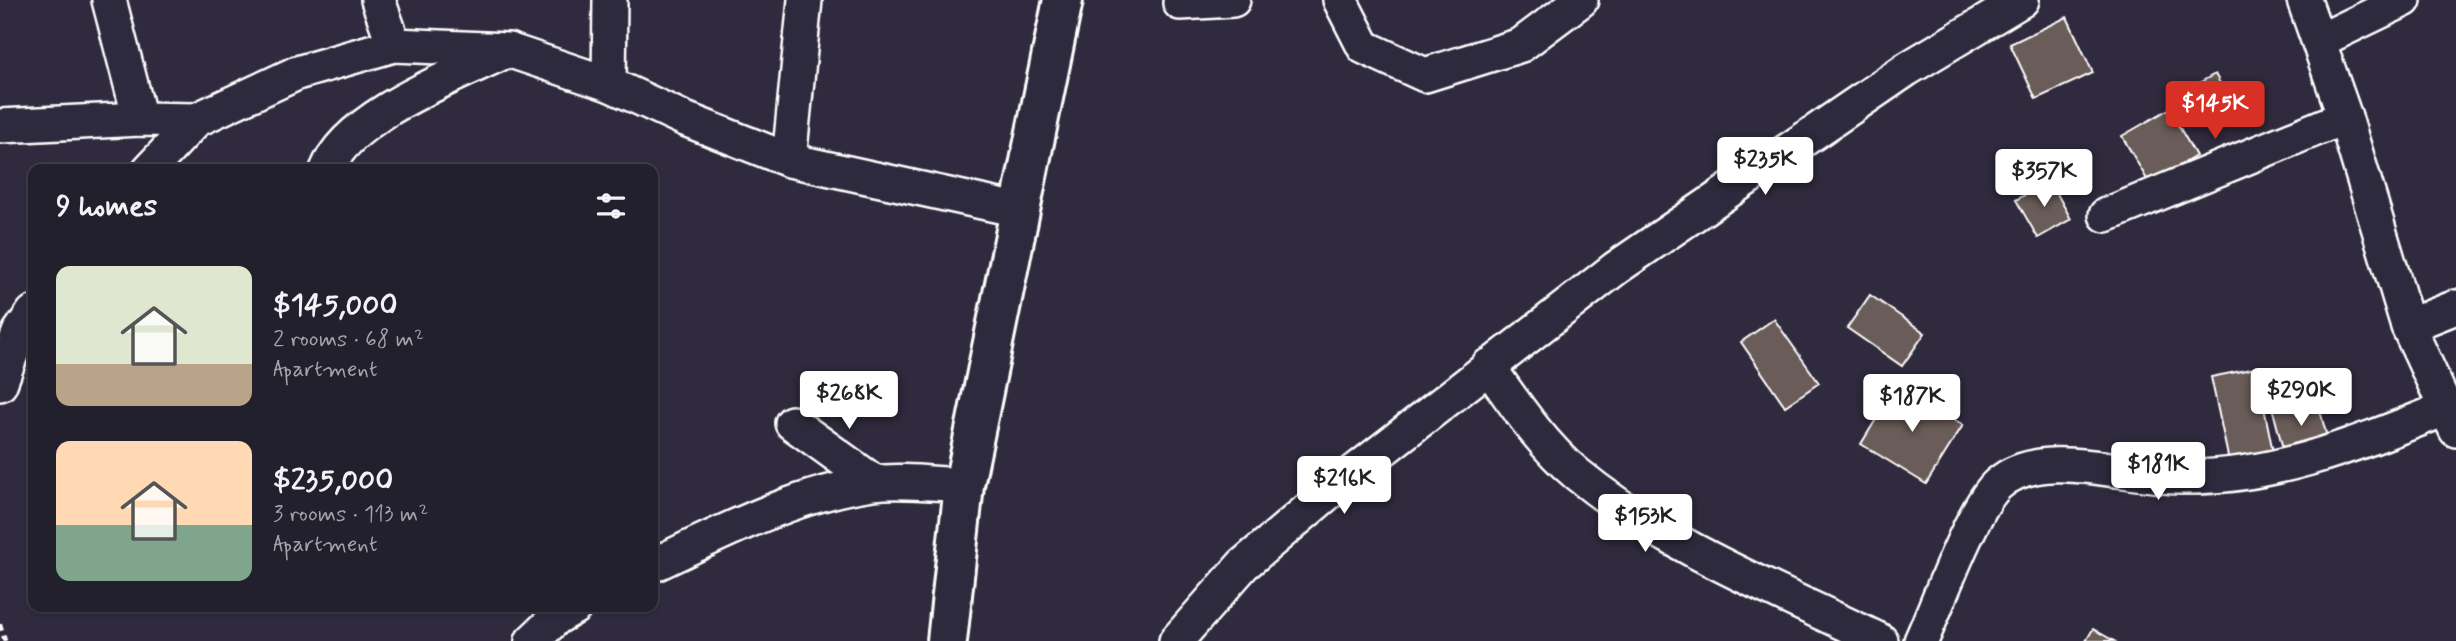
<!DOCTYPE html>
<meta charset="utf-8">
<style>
:root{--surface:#23202e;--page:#2b2836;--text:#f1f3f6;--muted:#a3a3aa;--line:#403e4a;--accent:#d93025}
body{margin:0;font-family:Mynerve,sans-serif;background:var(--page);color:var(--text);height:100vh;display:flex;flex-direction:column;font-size:26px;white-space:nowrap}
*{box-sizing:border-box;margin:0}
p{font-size:23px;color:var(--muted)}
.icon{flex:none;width:38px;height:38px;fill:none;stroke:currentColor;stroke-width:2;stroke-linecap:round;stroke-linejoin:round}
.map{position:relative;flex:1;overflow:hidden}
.drawer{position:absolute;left:28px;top:164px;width:630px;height:448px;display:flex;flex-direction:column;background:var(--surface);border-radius:14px;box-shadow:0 2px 5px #0004,0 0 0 2px var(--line)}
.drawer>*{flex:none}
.price{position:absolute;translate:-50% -60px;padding:0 16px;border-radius:7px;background:#fff;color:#222;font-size:23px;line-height:46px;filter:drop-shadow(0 2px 4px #0008)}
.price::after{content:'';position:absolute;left:50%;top:42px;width:21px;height:16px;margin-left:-10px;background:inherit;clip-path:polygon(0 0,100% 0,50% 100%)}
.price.on{background:var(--accent);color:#fff}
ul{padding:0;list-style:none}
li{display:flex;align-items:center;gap:21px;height:175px;padding:0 28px}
li span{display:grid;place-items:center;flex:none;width:196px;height:140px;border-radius:14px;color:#555}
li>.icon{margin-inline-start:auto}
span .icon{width:84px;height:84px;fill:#fffc;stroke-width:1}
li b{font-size:30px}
h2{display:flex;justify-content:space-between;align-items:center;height:84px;padding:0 28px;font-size:30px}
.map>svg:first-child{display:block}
.building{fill:#6a5b58;stroke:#fff;stroke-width:2}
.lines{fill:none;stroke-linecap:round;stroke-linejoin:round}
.street-casing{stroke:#fff;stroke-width:38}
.secondary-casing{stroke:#fff;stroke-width:44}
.path{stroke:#fff;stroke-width:4.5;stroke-dasharray:7 5;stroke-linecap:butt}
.street{stroke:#2f2a3d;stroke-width:33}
.secondary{stroke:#2f2a3d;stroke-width:38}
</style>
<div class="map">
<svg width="2456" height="641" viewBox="0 0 2456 641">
<rect width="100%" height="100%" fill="#2f2a3d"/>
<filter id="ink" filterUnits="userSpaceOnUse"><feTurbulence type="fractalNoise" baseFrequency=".0143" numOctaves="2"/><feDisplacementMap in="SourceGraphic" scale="14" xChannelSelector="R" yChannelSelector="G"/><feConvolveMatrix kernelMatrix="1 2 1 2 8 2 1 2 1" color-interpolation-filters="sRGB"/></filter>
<g filter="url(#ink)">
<g class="building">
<path d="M2067 17 2093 73 2036 99 2010 44Z"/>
<path d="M2215 74 2234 109 2212 122 2192 87Z"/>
<path d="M2169 109 2196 156 2149 183 2122 136Z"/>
<path d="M2050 181 2071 219 2038 238 2016 200Z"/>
<path d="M1870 295 1925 333 1902 366 1847 328Z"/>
<path d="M1774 319 1819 383 1785 406 1741 342Z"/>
<path d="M2256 368 2273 452 2229 461 2211 377Z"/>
<path d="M1897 385 1963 425 1926 484 1861 444Z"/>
<path d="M2316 395 2330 449 2286 460 2272 407Z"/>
<path d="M2093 629 2114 641H2086Z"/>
</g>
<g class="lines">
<defs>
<g id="street">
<path d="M109 0 140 119"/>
<path d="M378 0 394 45"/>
<path d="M1340 0 1364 47 1425 75 1521 45 1581 0"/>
<path d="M2304 0 2345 117 2408 326 2456 430"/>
<path d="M1180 3 1233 0"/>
<path d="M2319 41 2404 0"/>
<path d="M609 84 610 0"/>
<path d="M0 126 140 119 196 120"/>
<path d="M789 160 805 0"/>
<path d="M149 170 196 120 297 73 394 45 508 50 609 84 685 119 789 160 1018 210"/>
<path d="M327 170C348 115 455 76 506 51"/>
<path d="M2106 215 2345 117"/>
<path d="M2408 326 2456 307"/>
<path d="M1488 366C1515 404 1541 444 1577 474 1666 547 1778 591 1881 641"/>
<path d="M0 384 19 333 33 313"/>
<path d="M792 423 874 482"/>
<path d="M653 565C723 532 795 494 873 483 901 479 935 484 964 485"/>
<path d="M532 641 556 618 575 607"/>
<path d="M1176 641 1243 565 1335 487 1616 268 1907 69 2022 0"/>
<path d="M1921 641C1937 606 1973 506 1998 484 2041 445 2127 477 2179 477 2273 479 2359 443 2445 409"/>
</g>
<path id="secondary" d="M947 641 964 485 1063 0"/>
</defs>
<use href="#street" class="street-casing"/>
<use href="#secondary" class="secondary-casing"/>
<path class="path" d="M0 624 5 641"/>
<use href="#street" class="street"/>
<use href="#secondary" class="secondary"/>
</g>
</g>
</svg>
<b class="price on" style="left:2215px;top:141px">$145K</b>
<b class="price" style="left:1765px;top:197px">$235K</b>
<b class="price" style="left:2044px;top:209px">$357K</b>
<b class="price" style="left:2301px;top:428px">$290K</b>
<b class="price" style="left:849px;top:431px">$268K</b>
<b class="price" style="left:1912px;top:434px">$187K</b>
<b class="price" style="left:2158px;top:502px">$181K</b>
<b class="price" style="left:1344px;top:516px">$216K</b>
<b class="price" style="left:1645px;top:554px">$153K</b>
<section class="drawer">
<h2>9 homes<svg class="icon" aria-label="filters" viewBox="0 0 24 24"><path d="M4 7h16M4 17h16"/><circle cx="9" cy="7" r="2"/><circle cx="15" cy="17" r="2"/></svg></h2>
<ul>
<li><span style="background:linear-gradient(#dfe7d0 70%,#b9a48a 0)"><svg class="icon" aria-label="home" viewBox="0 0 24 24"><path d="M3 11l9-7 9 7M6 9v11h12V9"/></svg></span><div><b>$145,000</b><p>2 rooms · 68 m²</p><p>Apartment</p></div></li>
<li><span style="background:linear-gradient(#ffd9b3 60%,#7fa58c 0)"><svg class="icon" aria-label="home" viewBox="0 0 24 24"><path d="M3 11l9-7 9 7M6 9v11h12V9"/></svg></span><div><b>$235,000</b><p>3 rooms · 113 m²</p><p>Apartment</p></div></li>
</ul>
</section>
</div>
